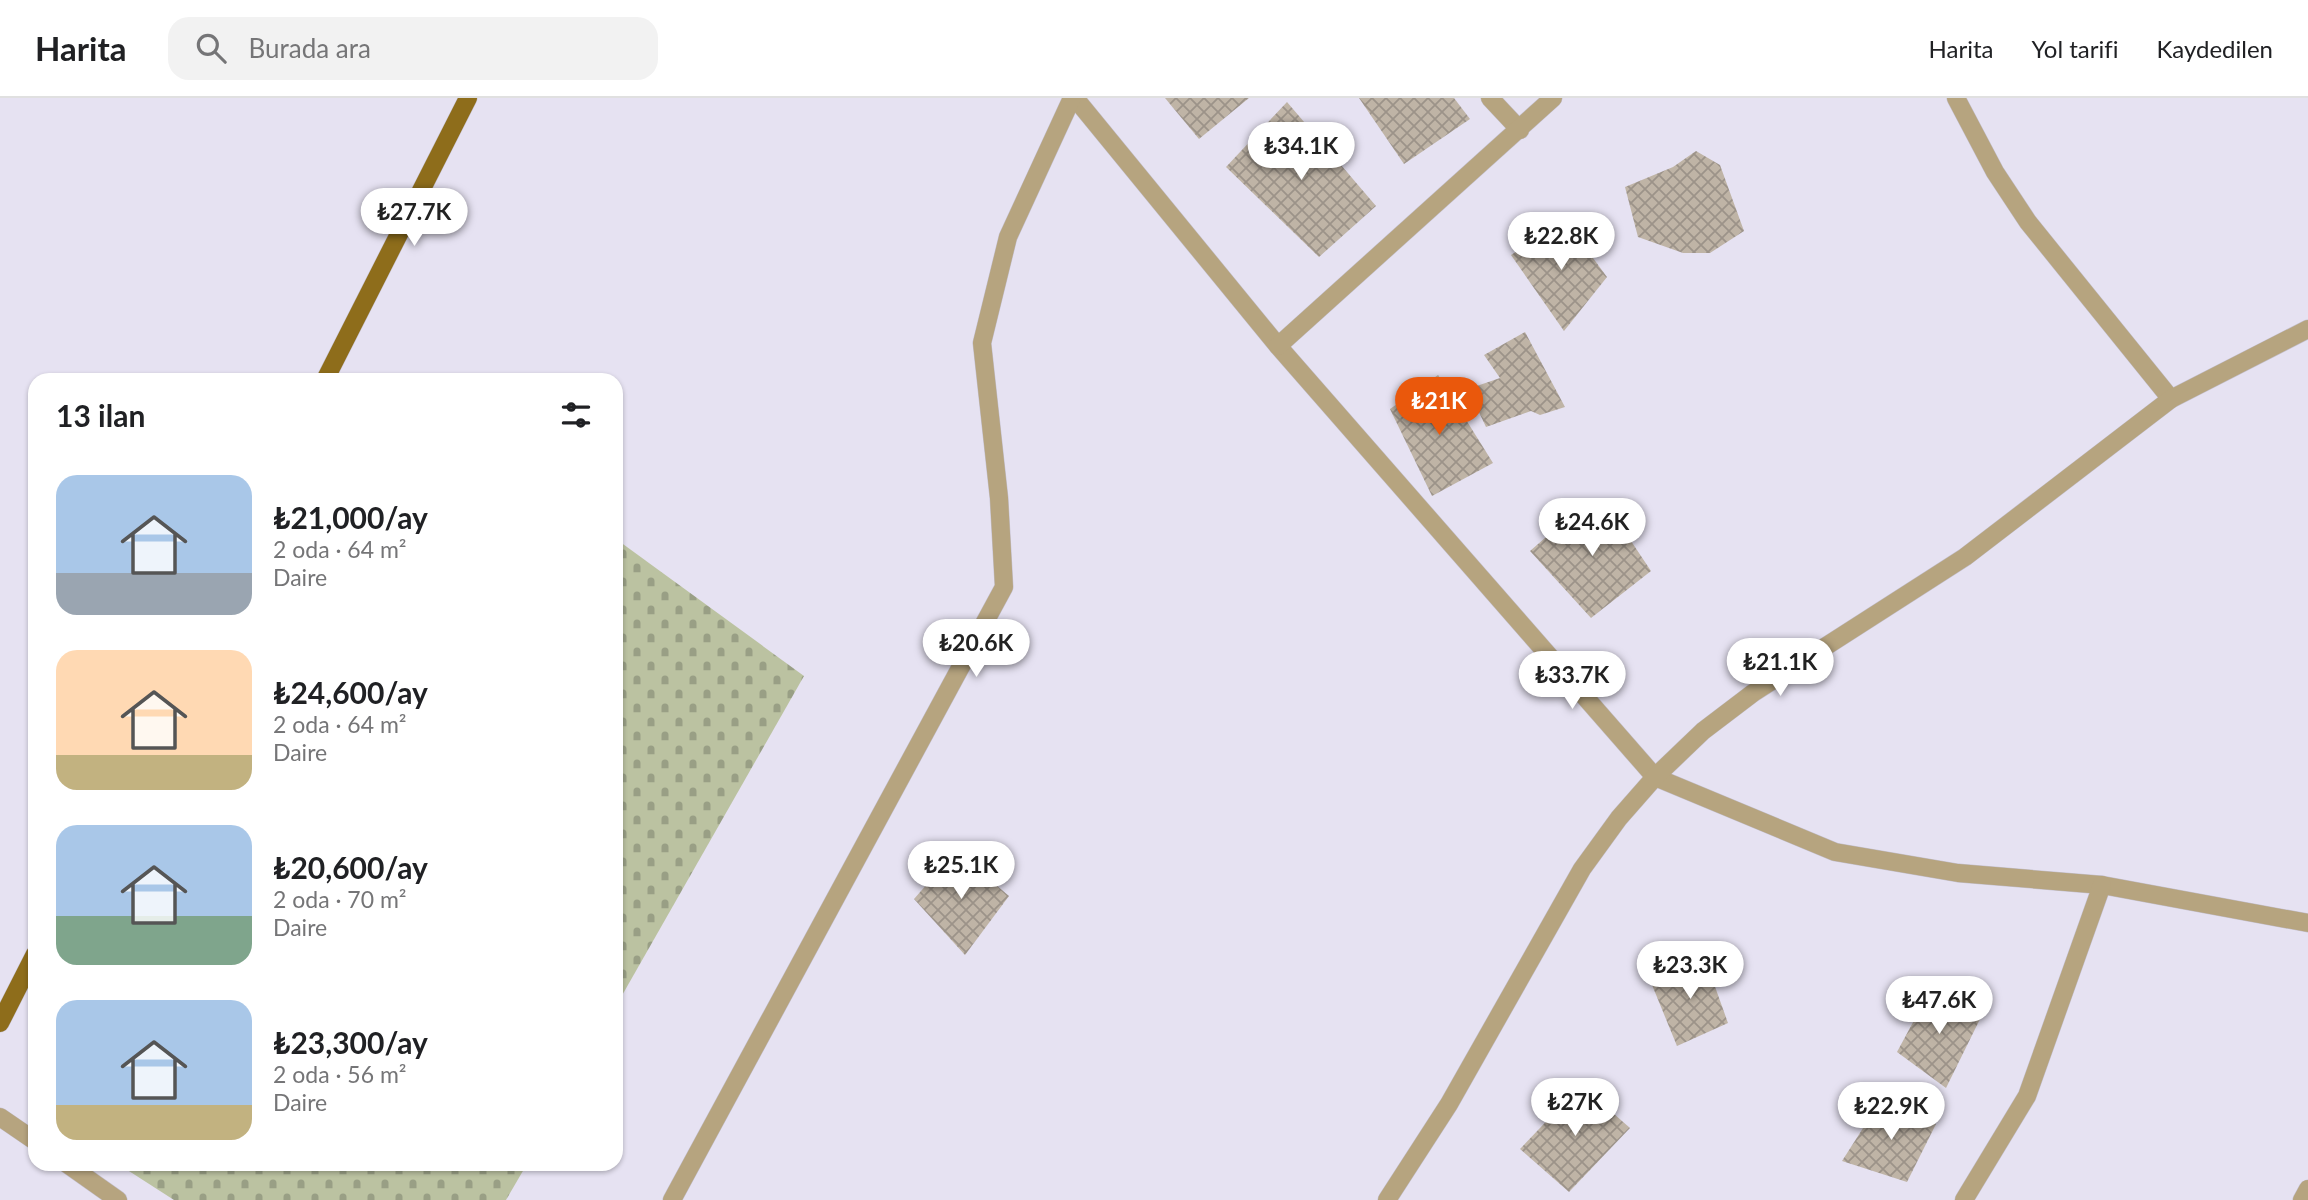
<!DOCTYPE html>
<html lang="tr">
<meta charset="utf-8">
<style>
:root{--surface:#fff;--page:#f2f2f2;--text:#202124;--muted:#757577;--line:#e0e0e0;--accent:#ea580c}
body{margin:0;font-family:Lato,sans-serif;background:var(--page);color:var(--text);height:100vh;display:flex;flex-direction:column;font-size:26px;white-space:nowrap}
*{box-sizing:border-box;margin:0}
p{font-size:23px;color:var(--muted)}
.icon{flex:none;width:38px;height:38px;fill:none;stroke:currentColor;stroke-width:2;stroke-linecap:round;stroke-linejoin:round}
.map{position:relative;flex:1;overflow:hidden}
.side{position:absolute;left:28px;top:275px;width:595px;height:798px;display:flex;flex-direction:column;background:var(--surface);border-radius:21px;box-shadow:0 2px 5px #0004}
.side>*{flex:none}
.price{position:absolute;translate:-50% -60px;padding:0 16px;border-radius:24px;background:#fff;color:#222;font-size:23px;line-height:46px;filter:drop-shadow(0 2px 4px #0008)}
.price::after{content:'';position:absolute;left:50%;top:42px;width:21px;height:16px;margin-left:-10px;background:inherit;clip-path:polygon(0 0,100% 0,50% 100%)}
.price.on{background:var(--accent);color:#fff}
ul{padding:0;list-style:none}
li{display:flex;align-items:center;gap:21px;height:175px;padding:0 28px}
li span{display:grid;place-items:center;flex:none;width:196px;height:140px;border-radius:21px;color:#555}
li>.icon{margin-inline-start:auto}
span .icon{width:84px;height:84px;fill:#fffc;stroke-width:1}
li b{font-size:30px}
h2{display:flex;justify-content:space-between;align-items:center;height:84px;padding:0 28px;font-size:30px}
header{display:flex;align-items:center;gap:42px;box-sizing:border-box;height:98px;padding:0 35px;background:var(--surface);border-bottom:2px solid var(--line)}
header strong{font-size:33px}
nav{display:flex;gap:38px;margin-inline-start:auto;font-size:24px}
.search{width:490px;height:63px;background:var(--page);display:flex;align-items:center;gap:18px;box-sizing:border-box;padding:0 24px;border-radius:21px;color:var(--muted);font-size:26px}
.map>svg:first-child{display:block}
.cemetery{fill:url(#cemetery-stones)}
.building{fill:url(#building-cross-hatch)}
.lines{fill:none;stroke-linecap:round;stroke-linejoin:round}
.minor-casing{stroke:#c4c0ce;stroke-width:19}
.major-casing{stroke:#c4c0ce;stroke-width:19}
.minor{stroke:#b6a47f;stroke-width:18}
.major{stroke:#8e6d1b;stroke-width:18}
</style>
<header>
<strong>Harita</strong>
<div class="search"><svg class="icon" aria-label="search" viewBox="0 0 24 24"><circle cx="10" cy="10" r="6"/><path d="M15 15l6 6"/></svg>Burada ara</div>
<nav><a>Harita</a><a>Yol tarifi</a><a>Kaydedilen</a></nav>
</header>
<div class="map">
<svg width="2308" height="1102" viewBox="0 0 2308 1102">
<defs>
<pattern id="cemetery-stones" width="16" height="16" patternUnits="userSpaceOnUse" patternTransform="scale(1.75)"><rect width="16" height="16" fill="#bbc2a1"/><path d="M2 7V4a2 2 0 0 1 4 0v3zM10 15v-3a2 2 0 0 1 4 0v3z" fill="#999f85"/></pattern>
<pattern id="building-cross-hatch" width="8" height="8" patternUnits="userSpaceOnUse" patternTransform="scale(1.75)"><rect width="8" height="8" fill="#bfb4a6"/><path d="M0 0l8 8M0 8l8-8" fill="none" stroke="#9c9389"/></pattern>
</defs>
<rect width="100%" height="100%" fill="#e6e2f2"/>
<g class="cemetery">
<path d="M616 441 804 578 616 908Z"/>
<path d="M118 1066H527L506 1102H174Z"/>
</g>
<g class="building">
<path d="M1165 0H1249L1199 41Z"/>
<path d="M1359 0H1454L1470 21 1404 66Z"/>
<path d="M1287 4 1376 108 1319 159 1226 69Z"/>
<path d="M1696 53 1720 67 1744 133 1710 155H1683L1638 139 1625 89 1673 69Z"/>
<path d="M1565 122 1607 179 1564 233 1511 157Z"/>
<path d="M1525 234 1565 309 1540 317 1531 313 1486 329 1468 291 1500 280 1484 257Z"/>
<path d="M1438 277 1493 365 1432 398 1390 311Z"/>
<path d="M1579 402 1587 416 1607 407 1651 473 1591 520 1530 453 1553 433Z"/>
<path d="M956 753 1009 798 965 857 914 801Z"/>
<path d="M1704 858 1728 925 1677 948 1650 882Z"/>
<path d="M1932 889 1981 919 1946 990 1897 954Z"/>
<path d="M1581 987 1630 1030 1569 1094 1520 1051Z"/>
<path d="M1881 1002 1936 1026 1907 1084 1842 1063Z"/>
</g>
<g class="lines">
<defs>
<g id="minor">
<path d="M1075 0 1278 248 1655 679 1835 754 1958 775 2102 787 2308 825"/>
<path d="M1490 0 1520 32"/>
<path d="M1956 0 1995 74 2028 124 2171 301"/>
<path d="M1278 248 1553 0"/>
<path d="M0 1019 35 1043"/>
<path d="M67 1066 118 1102"/>
<path d="M672 1102 1004 489 999 400 982 245 1008 139 1072 0"/>
<path d="M1387 1102 1449 1006 1582 771 1619 720 1655 679 1703 633 1753 595 1965 459 2171 301 2308 231"/>
<path d="M1964 1102 2027 998 2102 787"/>
<path d="M2302 1102 2308 1091"/>
</g>
<g id="major">
<path d="M325 282 468 0"/>
<path d="M0 925 35 856"/>
</g>
</defs>
<use href="#minor" class="minor-casing"/>
<use href="#major" class="major-casing"/>
<use href="#minor" class="minor"/>
<use href="#major" class="major"/>
</g>
</svg>
<b class="price" style="left:1301px;top:84px">₺34.1K</b>
<b class="price" style="left:414px;top:150px">₺27.7K</b>
<b class="price" style="left:1561px;top:174px">₺22.8K</b>
<b class="price on" style="left:1439px;top:339px">₺21K</b>
<b class="price" style="left:1592px;top:460px">₺24.6K</b>
<b class="price" style="left:976px;top:581px">₺20.6K</b>
<b class="price" style="left:1780px;top:600px">₺21.1K</b>
<b class="price" style="left:1572px;top:613px">₺33.7K</b>
<b class="price" style="left:961px;top:803px">₺25.1K</b>
<b class="price" style="left:1690px;top:903px">₺23.3K</b>
<b class="price" style="left:1939px;top:938px">₺47.6K</b>
<b class="price" style="left:1575px;top:1040px">₺27K</b>
<b class="price" style="left:1891px;top:1044px">₺22.9K</b>
<section class="side">
<h2>13 ilan<svg class="icon" aria-label="filters" viewBox="0 0 24 24"><path d="M4 7h16M4 17h16"/><circle cx="9" cy="7" r="2"/><circle cx="15" cy="17" r="2"/></svg></h2>
<ul>
<li><span style="background:linear-gradient(#a9c7e8 70%,#9aa5b1 0)"><svg class="icon" aria-label="home" viewBox="0 0 24 24"><path d="M3 11l9-7 9 7M6 9v11h12V9"/></svg></span><div><b>₺21,000/ay</b><p>2 oda · 64 m²</p><p>Daire</p></div></li>
<li><span style="background:linear-gradient(#ffd9b3 75%,#c2b280 0)"><svg class="icon" aria-label="home" viewBox="0 0 24 24"><path d="M3 11l9-7 9 7M6 9v11h12V9"/></svg></span><div><b>₺24,600/ay</b><p>2 oda · 64 m²</p><p>Daire</p></div></li>
<li><span style="background:linear-gradient(#a9c7e8 65%,#7fa58c 0)"><svg class="icon" aria-label="home" viewBox="0 0 24 24"><path d="M3 11l9-7 9 7M6 9v11h12V9"/></svg></span><div><b>₺20,600/ay</b><p>2 oda · 70 m²</p><p>Daire</p></div></li>
<li><span style="background:linear-gradient(#a9c7e8 75%,#c2b280 0)"><svg class="icon" aria-label="home" viewBox="0 0 24 24"><path d="M3 11l9-7 9 7M6 9v11h12V9"/></svg></span><div><b>₺23,300/ay</b><p>2 oda · 56 m²</p><p>Daire</p></div></li>
</ul>
</section>
</div>
